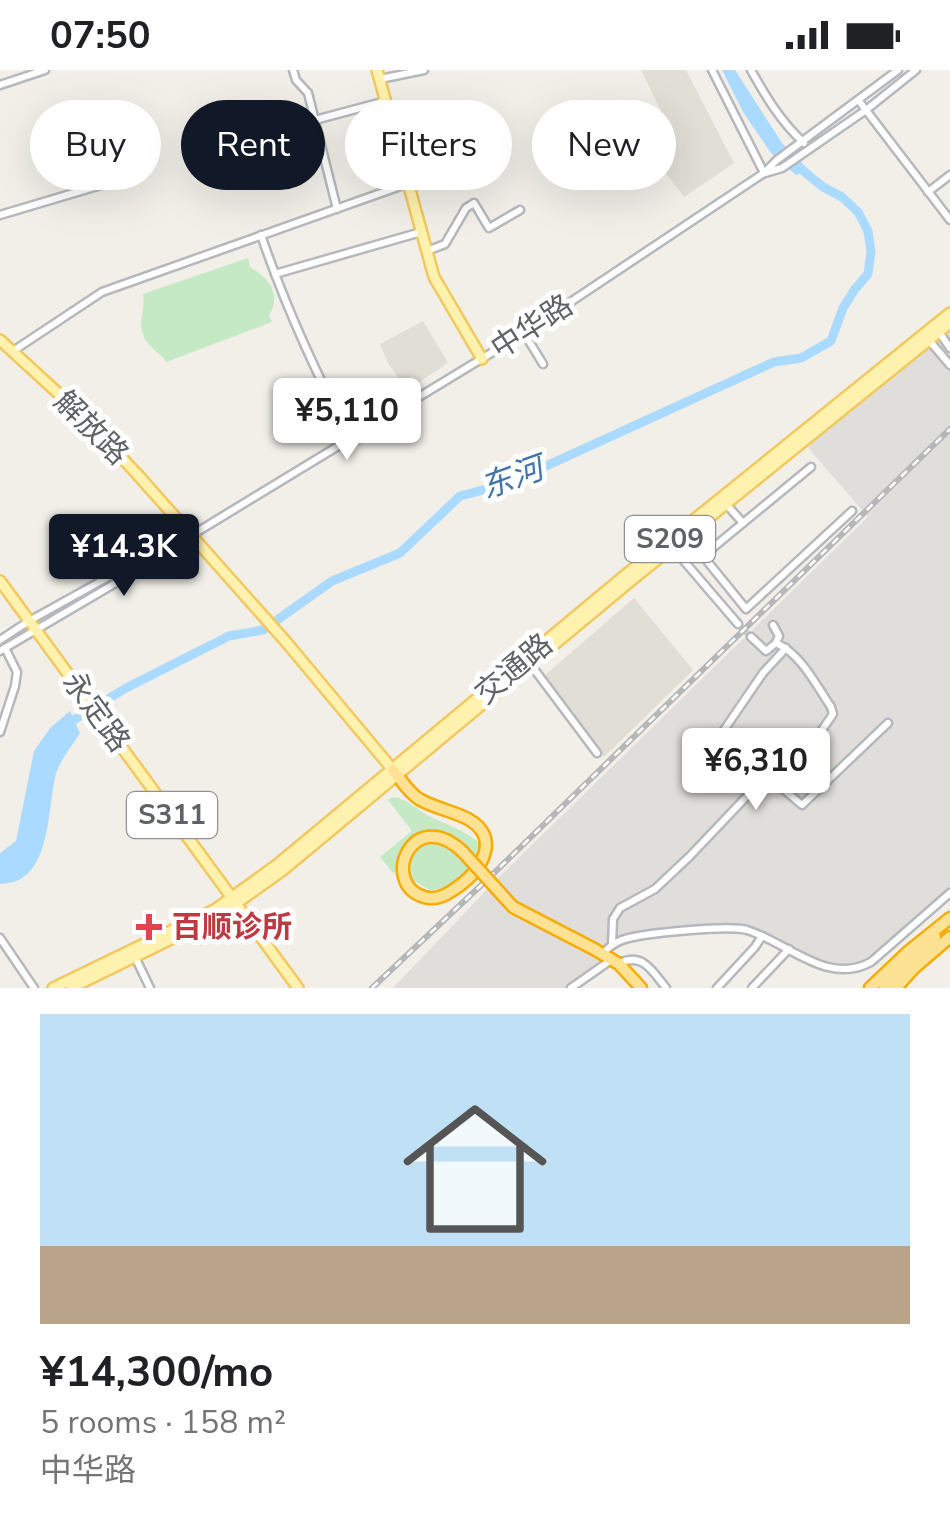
<!DOCTYPE html>
<meta charset="utf-8">
<style>
:root{--surface:#fff;--page:#f6f6f6;--text:#202124;--muted:#757577;--accent:#111827}
body{margin:0;font-family:"Nunito Sans","Noto Sans SC",sans-serif;background:var(--page);color:var(--text);height:100vh;display:flex;flex-direction:column;font-size:38px;white-space:nowrap}
*{box-sizing:border-box;margin:0}
p{font-size:32px;color:var(--muted)}
.icon{flex:none;width:55px;height:55px;fill:none;stroke:currentColor;stroke-width:2;stroke-linecap:round;stroke-linejoin:round}
.map{position:relative;height:918px;overflow:hidden}
.side{display:flex;flex-direction:column;background:var(--surface);flex:1}
.side>*{flex:none}
.top-card{position:absolute;left:30px;top:30px;width:890px;height:90px;display:flex;gap:20px}
.price{position:absolute;translate:-50% -85px;padding:0 22px;border-radius:10px;background:#fff;color:#222;font-size:32px;line-height:65px;filter:drop-shadow(0 2px 5px #0008)}
.price::after{content:'';position:absolute;left:50%;top:60px;width:30px;height:22px;margin-left:-15px;background:inherit;clip-path:polygon(0 0,100% 0,50% 100%)}
.price.active{background:var(--accent);color:#fff}
ul{padding:0;list-style:none}
li{display:grid;align-content:center;gap:20px;height:530px;padding:0 40px}
li span{display:grid;place-items:center;height:310px;border-radius:0px;color:#555}
li>.icon{margin-inline-start:auto}
span .icon{width:180px;height:180px;fill:#fffc;stroke-width:1}
li b{font-size:42px}
.tag{padding:0 35px;border-radius:45px;background:var(--surface);box-shadow:0 10px 40px #0002;font-size:35px;line-height:90px}
.tag.active{background:var(--accent);color:#fff}
.status{display:flex;justify-content:space-between;align-items:center;height:70px;padding:0 50px;background:var(--surface);direction:ltr}
.status svg{height:28px;fill:currentColor}
.map>svg:first-child{display:block}
.industrial{fill:#e0deda}
.education{fill:#e1ded6}
.green{fill:#c5e8c5}
.water{fill:#aadaff}
.lines{fill:none;stroke-linecap:round;stroke-linejoin:round}
.river{stroke:#aadaff;stroke-width:9}
.minor-tunnel{stroke:#ccccc8;stroke-width:6;stroke-dasharray:6 3;stroke-linecap:butt}
.minor-casing{stroke:#b5b8bc;stroke-width:11}
.major-casing{stroke:#f2c960;stroke-width:14}
.highway-casing{stroke:#f9ab00;stroke-width:15}
.minor{stroke:#fff;stroke-width:6}
.major{stroke:#fff2af;stroke-width:9}
.highway{stroke:#fde293;stroke-width:10}
.rail-casing{stroke:#b6b7b8;stroke-width:6}
.rail{stroke:#fff;stroke-width:2.5;stroke-dasharray:8;stroke-linecap:butt}
.highway-bridge-casing{stroke:#f9ab00;stroke-width:15;stroke-linecap:butt}
.highway-bridge{stroke:#fde293;stroke-width:10}
.health-dot{fill:#e0444e;stroke:#fff;stroke-width:4}
.labels{text-anchor:middle;dominant-baseline:central;stroke-width:10;stroke-linejoin:round;paint-order:stroke}
.shield{fill:#fff;stroke:#8f9295;stroke-width:2.5}
.shield-label{font-size:28px;font-weight:bold;fill:#5f6368}
.street-label{font-size:30px;fill:#5f6368;stroke:#fff}
.health-label{font-size:30px;font-weight:bold;fill:#be3a42;stroke:#fff;text-anchor:start}
.water-label{font-size:32px;font-style:italic;fill:#4174aa;stroke:#fff}
</style>
<div class="status"><b>07:50</b><svg viewBox="0 0 49 12"><path d="M0 12V9h3v3zM5 12V6h3v6zM10 12V3h3v9zM15 12V0h3v12zM26 1h20v11H26zM47 4h2v5h-2z"/></svg></div>
<div class="map">
<svg width="950" height="918" viewBox="0 0 950 918">
<rect width="100%" height="100%" fill="#f1efe8"/>
<path class="industrial" d="M950 255V830L850 904 736 854 613 875 599 896 566 918H393L494 812 868 447 799 367Z"/>
<g class="education">
<path d="M641 0H686L734 93 684 127 641 71 647 54 663 45Z"/>
<path d="M423 251 448 293 407 320 388 293 380 274Z"/>
<path d="M634 528 693 600 604 687 578 657 543 607Z"/>
</g>
<g class="green">
<path d="M248 188 250 197C269 208 282 224 269 245L272 252 166 292C161 283 148 277 144 267 137 252 146 239 143 224Z"/>
<path d="M393 727C407 729 416 739 429 746 447 755 463 759 479 773V789C465 806 453 819 430 820L396 801 393 803 380 787 412 761 388 730Z"/>
</g>
<g class="water">
<path d="M722 0H735L782 73 809 100 796 105 771 83 743 42Z"/>
<path d="M70 641 80 663C72 676 60 690 56 704 48 734 51 798 16 811 11 813 5 813 0 814V783L16 771 34 681 50 658Z"/>
</g>
<g class="lines">
<path class="river" d="M70 656 72 651 126 618 229 566 263 560 332 511 400 483 460 426 509 413 774 292 801 288 831 271 843 238 855 219 868 204 871 182 868 161 858 142 842 127 823 117 796 95"/>
<path class="minor-tunnel" d="M738 554 751 567"/>
<defs>
<g id="minor">
<path d="M293 0 296 10 308 23 337 139"/>
<path d="M712 0 764 103"/>
<path d="M751 0C766 27 781 52 804 73"/>
<path d="M380 9 424 0"/>
<path d="M0 15 45 0"/>
<path d="M859 31 950 150"/>
<path d="M315 50 386 31"/>
<path d="M765 103 782 98 866 40 916 0"/>
<path d="M928 122 950 105"/>
<path d="M0 145 121 109"/>
<path d="M261 165C285 235 316 304 351 369"/>
<path d="M427 181 445 174 466 138 474 133 489 158 520 140"/>
<path d="M275 204 421 162"/>
<path d="M939 262 950 278"/>
<path d="M524 263 543 294"/>
<path d="M928 269 950 295"/>
<path d="M13 281 102 222 409 113"/>
<path d="M811 397 703 486 746 539 852 441"/>
<path d="M726 434 743 453"/>
<path d="M672 477 738 554"/>
<path d="M751 567 766 581 776 573 779 566 773 555"/>
<path d="M0 570 29 551 166 475 181 469"/>
<path d="M776 573C801 584 816 615 831 637L833 644 798 695"/>
<path d="M0 581 170 481 192 465 524 263 764 103 777 90 898 0"/>
<path d="M531 595 597 683"/>
<path d="M0 662 15 616 17 602 5 578"/>
<path d="M753 714C780 710 782 719 802 735L888 653"/>
<path d="M0 868 34 918"/>
<path d="M612 875 613 849 620 838 655 819 690 786 748 725 753 714 752 705C739 693 720 683 722 663L763 603 786 578"/>
<path d="M603 883C609 877 614 873 622 870 641 863 729 855 747 860 789 873 827 916 871 892L950 823"/>
<path d="M135 887 150 918"/>
<path d="M620 893C643 882 653 902 666 918"/>
<path d="M571 918 611 890"/>
<path d="M717 918 755 877 762 866"/>
<path d="M752 918 789 879"/>
</g>
<g id="major">
<path d="M377 0 434 207 482 289"/>
<path d="M0 270 83 346 137 404 287 573 393 700"/>
<path d="M0 511 298 918"/>
<path d="M53 918 216 839 278 794 623 507 950 243"/>
<path d="M71 918 220 845 283 800 628 513 950 253"/>
</g>
<g id="highway">
<path d="M393 700C401 710 408 722 419 729 434 738 453 741 468 749 502 768 481 800 459 816 448 824 437 831 424 827 379 813 413 734 463 782"/>
<path d="M594 879 619 894 641 918"/>
<path d="M870 918 909 881 950 848"/>
<path d="M884 918 935 867"/>
<path d="M896 918 914 898 950 867"/>
</g>
</defs>
<use href="#minor" class="minor-casing"/>
<use href="#major" class="major-casing"/>
<use href="#highway" class="highway-casing"/>
<use href="#minor" class="minor"/>
<use href="#major" class="major"/>
<use href="#highway" class="highway"/>
<defs>
<path id="rail" d="M372 918 493 804 950 359"/>
</defs>
<use href="#rail" class="rail-casing"/>
<use href="#rail" class="rail"/>
<defs>
<path id="highway-bridge" d="M463 782 513 837 594 879"/>
</defs>
<use href="#highway-bridge" class="highway-bridge-casing"/>
<use href="#highway-bridge" class="highway-bridge"/>
</g>
<path class="health-dot" d="M144 842h10v10h10v10h-10v10h-10v-10h-10v-10h10z"/>
<g class="labels">
<g class="shield">
<rect x="625" y="446" width="90" height="46" rx="8"/>
<rect x="127" y="722" width="90" height="46" rx="8"/>
</g>
<g class="shield-label">
<text x="670" y="469">S209</text>
<text x="172" y="745">S311</text>
</g>
<g class="street-label">
<text transform="translate(532 257) rotate(-33)">中华路</text>
<text transform="translate(91 358) rotate(45)">解放路</text>
<text transform="translate(514 599) rotate(-40)">交通路</text>
<text transform="translate(96 642) rotate(54)">永定路</text>
</g>
<g class="health-label">
<text x="172" y="857">百顺诊所</text>
</g>
<g class="water-label">
<text transform="translate(512 408) rotate(-20)">东河</text>
</g>
</g>
</svg>
<b class="price" style="left:347px;top:393px">¥5,110</b>
<b class="price active" style="left:124px;top:529px">¥14.3K</b>
<b class="price" style="left:756px;top:743px">¥6,310</b>
<div class="top-card">
<a class="tag">Buy</a>
<a class="tag active">Rent</a>
<a class="tag">Filters</a>
<a class="tag">New</a>
</div>
</div>
<section class="side">
<ul>
<li><span style="background:linear-gradient(#bfe0f5 75%,#b9a48a 0)"><svg class="icon" aria-label="home" viewBox="0 0 24 24"><path d="M3 11l9-7 9 7M6 9v11h12V9"/></svg></span><div><b>¥14,300/mo</b><p>5 rooms · 158 m²</p><p>中华路</p></div></li>
</ul>
</section>
